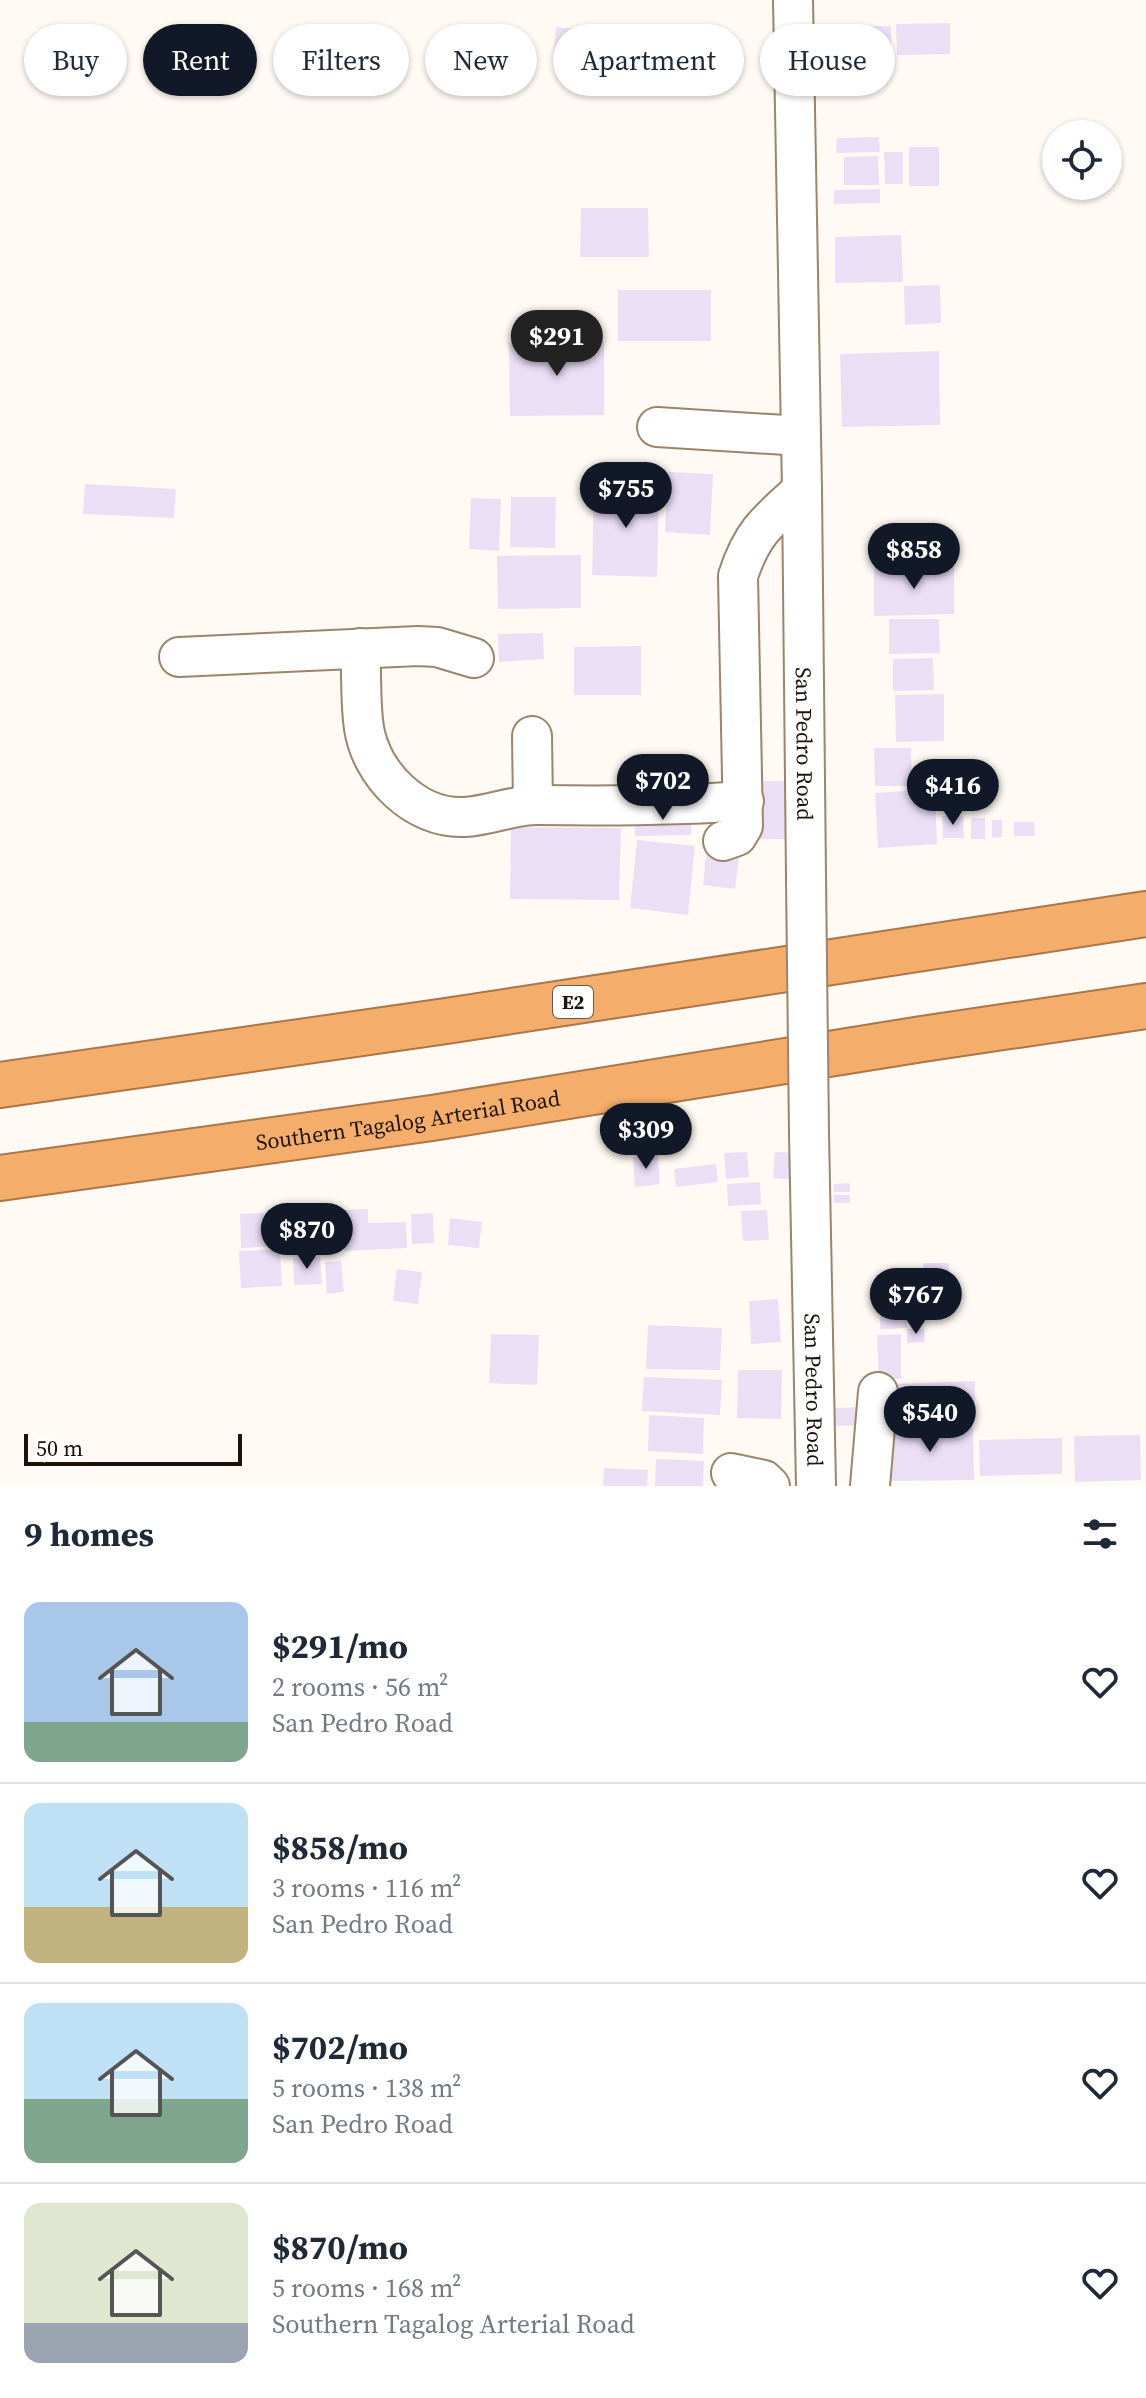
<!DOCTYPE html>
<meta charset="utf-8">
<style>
:root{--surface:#fff;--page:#f6f6f7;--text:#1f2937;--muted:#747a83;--line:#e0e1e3;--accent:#111827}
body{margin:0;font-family:"Source Serif 4",serif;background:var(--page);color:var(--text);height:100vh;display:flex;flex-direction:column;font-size:30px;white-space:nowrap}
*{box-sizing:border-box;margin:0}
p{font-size:26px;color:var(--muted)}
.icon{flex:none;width:44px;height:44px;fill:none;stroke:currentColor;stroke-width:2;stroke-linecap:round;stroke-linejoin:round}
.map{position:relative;height:1486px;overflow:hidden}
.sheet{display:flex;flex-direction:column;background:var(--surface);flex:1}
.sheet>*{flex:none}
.top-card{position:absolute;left:24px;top:24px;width:1098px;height:72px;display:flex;gap:16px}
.controls{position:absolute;left:1042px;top:120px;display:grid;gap:16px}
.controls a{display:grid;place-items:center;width:80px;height:80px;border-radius:50%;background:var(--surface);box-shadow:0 2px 6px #0004;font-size:40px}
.scale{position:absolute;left:24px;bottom:20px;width:218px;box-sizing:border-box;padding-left:8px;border:4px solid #1c1309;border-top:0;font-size:22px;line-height:28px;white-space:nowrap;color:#1c1309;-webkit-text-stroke:6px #fff;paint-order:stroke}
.price{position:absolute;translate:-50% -68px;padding:0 18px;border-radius:28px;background:var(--accent);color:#fff;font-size:26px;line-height:52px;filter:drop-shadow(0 2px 4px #0008)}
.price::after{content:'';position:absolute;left:50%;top:48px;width:24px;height:18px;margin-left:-12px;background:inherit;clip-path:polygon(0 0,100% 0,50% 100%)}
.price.on{background:#222;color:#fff}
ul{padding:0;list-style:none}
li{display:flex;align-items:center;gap:24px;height:200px;padding:0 24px}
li+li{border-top:2px solid var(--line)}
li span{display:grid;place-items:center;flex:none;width:224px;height:160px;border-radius:16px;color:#555}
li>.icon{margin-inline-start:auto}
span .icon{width:96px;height:96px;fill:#fffc;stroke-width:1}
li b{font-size:34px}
h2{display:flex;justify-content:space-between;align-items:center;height:96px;padding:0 24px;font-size:34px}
.pill{padding:0 28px;border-radius:36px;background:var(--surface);box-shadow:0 2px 6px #0004;font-size:28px;line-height:72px}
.pill.on{background:var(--accent);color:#fff}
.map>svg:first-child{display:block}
.building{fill:#ebdff6}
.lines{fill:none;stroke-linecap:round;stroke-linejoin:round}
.minor-casing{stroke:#9b856b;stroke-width:42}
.highway-casing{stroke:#a97749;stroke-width:48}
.minor{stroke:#fff;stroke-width:38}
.highway{stroke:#f5ad6c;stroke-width:44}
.minor-bridge-casing{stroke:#9b856b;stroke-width:42;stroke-linecap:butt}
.minor-bridge{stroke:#fff;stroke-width:38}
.labels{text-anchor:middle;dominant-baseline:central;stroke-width:7;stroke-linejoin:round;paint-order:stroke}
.shield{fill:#fff;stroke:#605a53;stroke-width:2}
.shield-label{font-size:20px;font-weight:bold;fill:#1c1309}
.street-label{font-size:22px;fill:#1c1309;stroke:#fff}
</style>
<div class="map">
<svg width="1146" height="1486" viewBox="0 0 1146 1486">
<rect width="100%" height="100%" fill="#fffaf4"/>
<g class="building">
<path d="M950 23V54L897 55 896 24Z"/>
<path d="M891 26 892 71 837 72 836 27Z"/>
<path d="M556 27 622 32 619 67 553 62Z"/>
<path d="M879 137 880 152 836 153 837 138Z"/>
<rect x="909" y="147" width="30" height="39"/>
<path d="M884 152H903V184H885Z"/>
<path d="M878 156 879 185H844V157Z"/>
<path d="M880 189V203L834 204V190Z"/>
<path d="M581 208H648L649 257H580Z"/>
<path d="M901 235 903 282 835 283V237Z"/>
<path d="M940 285 941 323 905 325 904 286Z"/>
<rect x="618" y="290" width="93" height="51"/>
<path d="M604 341V415L510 416 509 342Z"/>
<path d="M939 351 940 425 842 427 840 354Z"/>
<path d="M668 472 713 474 710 535 665 532Z"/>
<path d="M85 484 176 489 174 518 83 514Z"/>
<path d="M594 484 659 485 657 577 592 575Z"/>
<path d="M511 497H556L555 548 510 547Z"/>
<path d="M471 498 501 499 499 551 469 549Z"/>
<path d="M581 555V608L498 609 497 556Z"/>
<path d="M954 566V614L874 616V567Z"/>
<path d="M889 619H939L940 653 889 654Z"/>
<path d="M543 633 544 659 499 662 498 634Z"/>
<path d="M641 646V695H574V647Z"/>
<path d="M933 658 934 690 893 691V659Z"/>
<path d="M944 694V741L896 742 895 695Z"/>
<path d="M874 748H911L912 786H875Z"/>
<rect x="747" y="781" width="50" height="58"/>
<path d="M939 783H959L960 810 939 811Z"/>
<path d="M935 789 937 844 878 848 875 793Z"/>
<path d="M692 808 691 835 635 836V809Z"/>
<path d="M942 816H963L964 838H943Z"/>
<rect x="971" y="818" width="14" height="21"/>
<path d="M992 820H1002V837L992 838Z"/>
<path d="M1014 822H1034L1035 836H1014Z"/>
<path d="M511 827 621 828 619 900 510 899Z"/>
<path d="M637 840 695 846 688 915 630 908Z"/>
<path d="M707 846 740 849 735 889 703 885Z"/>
<path d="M747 1152 749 1177 726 1179 724 1153Z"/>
<path d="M775 1152 801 1153 799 1180 773 1178Z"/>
<path d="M658 1155 660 1184 635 1187 633 1157Z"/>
<path d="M716 1164 718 1182 676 1187 674 1169Z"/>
<path d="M760 1182 761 1204 728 1206 727 1184Z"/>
<path d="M850 1183V1192H834V1184Z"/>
<rect x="834" y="1195" width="16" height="8"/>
<path d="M368 1209V1223L406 1222 407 1248 344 1251 342 1210Z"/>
<path d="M767 1210 769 1240 743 1241 741 1211Z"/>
<path d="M281 1212 282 1246 241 1248 240 1214Z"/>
<path d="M433 1213 434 1243 412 1244 411 1214Z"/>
<path d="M450 1218 482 1222 479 1248 448 1245Z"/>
<path d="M280 1249 282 1286 241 1288 239 1251Z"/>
<path d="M320 1257 322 1284 294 1285 293 1258Z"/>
<path d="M341 1261 344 1292 327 1294 325 1262Z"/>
<path d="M923 1263H949V1274L923 1275Z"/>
<path d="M397 1269 422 1272 418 1304 393 1301Z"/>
<path d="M950 1278V1288H926L925 1279Z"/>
<path d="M918 1284 919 1299 885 1300 884 1285Z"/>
<path d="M778 1299 781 1342 751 1344 749 1301Z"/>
<path d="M907 1315V1328L880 1329V1316Z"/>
<path d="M648 1325 722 1328 720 1370 646 1369Z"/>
<path d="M907 1329H924L925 1342 907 1343Z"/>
<path d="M491 1334 539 1335 537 1385 489 1383Z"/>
<path d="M901 1334V1379H879L877 1335Z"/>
<path d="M738 1370H782L781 1419 737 1418Z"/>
<path d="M644 1377 722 1380 720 1415 642 1411Z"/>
<path d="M975 1381V1419L893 1421V1384Z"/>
<path d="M870 1407 871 1425 833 1426V1408Z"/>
<path d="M649 1415 704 1418 703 1454 648 1451Z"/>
<path d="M973 1427 974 1480 887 1481V1429Z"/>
<path d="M1140 1435 1141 1480 1075 1482 1074 1436Z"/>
<path d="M1062 1438V1474L980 1476 979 1440Z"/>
<path d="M656 1459 704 1461 703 1486H655Z"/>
<path d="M604 1468 648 1470 647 1486H603Z"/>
</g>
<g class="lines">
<defs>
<g id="minor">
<path id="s1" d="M793 0 802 490 806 877"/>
<path d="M657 427 801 436"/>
<path d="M360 648C362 674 360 702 364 728 371 774 415 819 464 817 489 816 512 805 537 805 606 806 675 806 744 801"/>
<path d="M179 657 418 646 437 647 474 658"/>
<path d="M532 736 533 805"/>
<path d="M723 841 737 836 743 826 738 576C752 532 769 520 802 490"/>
<path id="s2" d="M809 1134 816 1486"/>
<path d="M731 1473 764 1480 770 1486"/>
<path d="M870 1486 878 1392"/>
</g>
<g id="highway">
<path d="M0 1085 446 1021 1146 914"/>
<path id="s3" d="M0 1178 432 1118 922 1039 1146 1006"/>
</g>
</defs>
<use href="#minor" class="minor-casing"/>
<use href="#highway" class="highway-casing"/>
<use href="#minor" class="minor"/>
<use href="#highway" class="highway"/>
<defs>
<path id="minor-bridge" d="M806 877 809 1134"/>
</defs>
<use href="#minor-bridge" class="minor-bridge-casing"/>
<use href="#minor-bridge" class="minor-bridge"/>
</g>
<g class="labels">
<rect class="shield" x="553" y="986" width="40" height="32" rx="6"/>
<g class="shield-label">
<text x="573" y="1002">E2</text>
</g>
<g class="street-label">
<text stroke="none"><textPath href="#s1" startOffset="744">San Pedro Road</textPath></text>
<text stroke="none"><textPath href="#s3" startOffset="412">Southern Tagalog Arterial Road</textPath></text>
<text stroke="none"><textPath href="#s2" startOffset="256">San Pedro Road</textPath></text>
</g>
</g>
</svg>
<div class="controls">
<a><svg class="icon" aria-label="locate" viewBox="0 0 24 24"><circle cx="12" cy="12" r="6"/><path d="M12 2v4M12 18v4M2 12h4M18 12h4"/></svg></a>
</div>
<div class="scale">50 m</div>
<b class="price on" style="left:557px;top:378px">$291</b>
<b class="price" style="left:626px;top:530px">$755</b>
<b class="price" style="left:914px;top:591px">$858</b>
<b class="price" style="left:663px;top:822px">$702</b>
<b class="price" style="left:953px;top:827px">$416</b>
<b class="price" style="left:646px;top:1171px">$309</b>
<b class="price" style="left:307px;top:1271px">$870</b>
<b class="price" style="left:916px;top:1336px">$767</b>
<b class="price" style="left:930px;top:1454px">$540</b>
<div class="top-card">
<a class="pill">Buy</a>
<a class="pill on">Rent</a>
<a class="pill">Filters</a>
<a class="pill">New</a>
<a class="pill">Apartment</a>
<a class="pill">House</a>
</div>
</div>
<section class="sheet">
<h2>9 homes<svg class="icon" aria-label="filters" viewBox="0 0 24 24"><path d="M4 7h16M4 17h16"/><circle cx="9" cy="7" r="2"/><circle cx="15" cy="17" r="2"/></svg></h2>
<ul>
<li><span style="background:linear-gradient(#a9c7e8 75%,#7fa58c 0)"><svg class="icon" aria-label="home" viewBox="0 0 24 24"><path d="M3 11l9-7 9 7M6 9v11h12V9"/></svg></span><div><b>$291/mo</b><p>2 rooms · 56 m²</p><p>San Pedro Road</p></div><svg class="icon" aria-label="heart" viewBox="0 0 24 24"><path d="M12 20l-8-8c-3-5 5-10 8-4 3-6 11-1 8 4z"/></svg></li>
<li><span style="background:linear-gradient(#bfe0f5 65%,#c2b280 0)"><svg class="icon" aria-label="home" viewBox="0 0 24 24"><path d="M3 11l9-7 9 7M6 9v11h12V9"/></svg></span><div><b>$858/mo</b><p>3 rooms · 116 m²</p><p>San Pedro Road</p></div><svg class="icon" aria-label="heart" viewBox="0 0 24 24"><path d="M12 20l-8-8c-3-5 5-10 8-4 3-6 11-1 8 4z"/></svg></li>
<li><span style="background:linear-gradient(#bfe0f5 60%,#7fa58c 0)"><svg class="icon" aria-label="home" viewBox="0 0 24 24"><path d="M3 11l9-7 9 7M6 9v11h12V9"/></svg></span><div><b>$702/mo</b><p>5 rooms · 138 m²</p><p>San Pedro Road</p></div><svg class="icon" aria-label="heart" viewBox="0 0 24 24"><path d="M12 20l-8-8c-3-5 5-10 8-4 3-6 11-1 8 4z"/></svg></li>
<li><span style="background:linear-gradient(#dfe7d0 75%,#9aa5b1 0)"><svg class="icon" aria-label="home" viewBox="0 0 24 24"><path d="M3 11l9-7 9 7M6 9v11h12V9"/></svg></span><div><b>$870/mo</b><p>5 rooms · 168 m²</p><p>Southern Tagalog Arterial Road</p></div><svg class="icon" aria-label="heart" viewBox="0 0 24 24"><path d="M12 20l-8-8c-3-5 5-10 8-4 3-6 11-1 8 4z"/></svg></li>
</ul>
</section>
